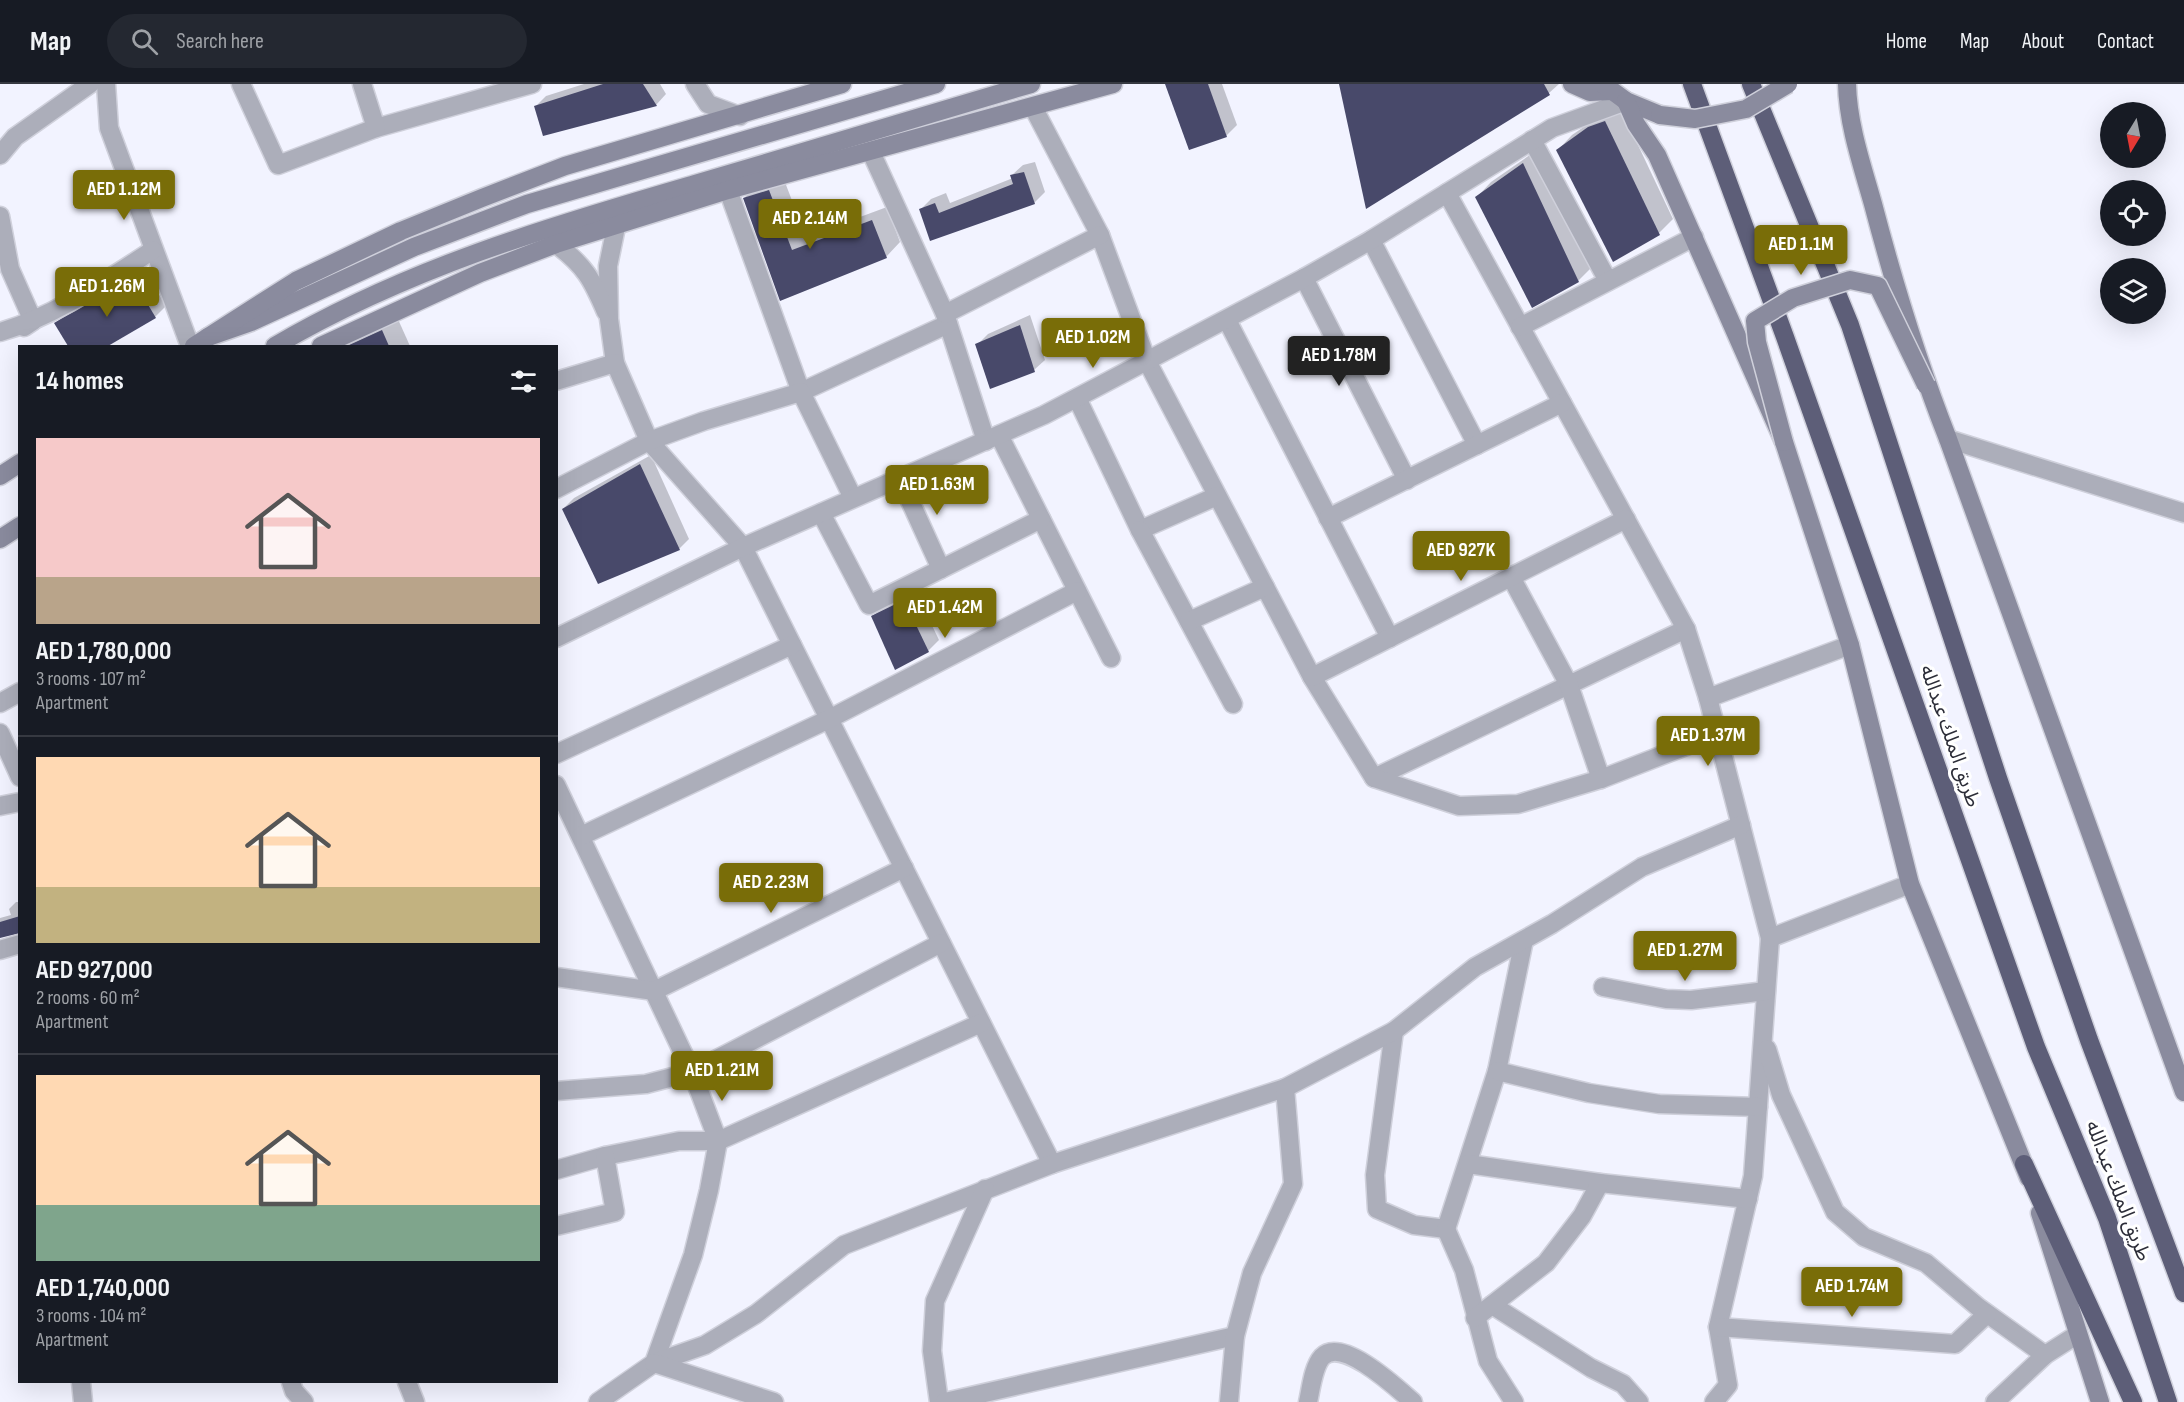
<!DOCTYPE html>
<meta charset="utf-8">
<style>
:root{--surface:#171b24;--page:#242831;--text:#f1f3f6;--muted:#9ea1a6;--line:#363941;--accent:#796d08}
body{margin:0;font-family:"Sofia Sans Condensed","Noto Sans Arabic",sans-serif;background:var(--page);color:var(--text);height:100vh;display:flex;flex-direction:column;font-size:22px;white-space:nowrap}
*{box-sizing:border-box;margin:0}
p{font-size:20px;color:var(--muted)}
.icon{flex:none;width:33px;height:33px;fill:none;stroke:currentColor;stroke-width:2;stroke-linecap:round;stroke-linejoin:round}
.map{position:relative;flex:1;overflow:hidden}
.drawer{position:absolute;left:18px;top:261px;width:540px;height:1038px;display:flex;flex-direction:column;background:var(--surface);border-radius:0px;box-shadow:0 6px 24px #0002}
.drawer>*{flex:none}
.needle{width:39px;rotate:190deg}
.controls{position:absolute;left:2100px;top:18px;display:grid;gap:12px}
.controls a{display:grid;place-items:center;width:66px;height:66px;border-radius:50%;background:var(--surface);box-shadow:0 6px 24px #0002;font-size:30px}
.price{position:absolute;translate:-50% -51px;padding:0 14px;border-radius:6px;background:var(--accent);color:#fff;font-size:20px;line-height:39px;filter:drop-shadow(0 2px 3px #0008)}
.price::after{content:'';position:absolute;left:50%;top:36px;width:18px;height:14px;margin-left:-9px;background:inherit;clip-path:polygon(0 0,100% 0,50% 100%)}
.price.selected{background:#222;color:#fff}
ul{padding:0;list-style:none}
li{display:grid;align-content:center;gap:12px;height:318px;padding:0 18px}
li+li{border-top:2px solid var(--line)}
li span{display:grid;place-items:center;height:186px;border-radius:0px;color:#555}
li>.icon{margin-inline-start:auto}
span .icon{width:108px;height:108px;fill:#fffc;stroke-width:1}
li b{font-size:26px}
h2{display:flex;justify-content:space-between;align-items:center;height:72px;padding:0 18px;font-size:26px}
header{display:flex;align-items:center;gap:36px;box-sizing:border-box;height:84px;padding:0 30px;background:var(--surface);border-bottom:2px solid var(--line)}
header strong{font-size:28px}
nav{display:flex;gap:33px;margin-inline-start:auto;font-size:21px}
.search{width:420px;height:54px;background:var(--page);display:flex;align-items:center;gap:15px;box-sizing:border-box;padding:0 21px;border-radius:33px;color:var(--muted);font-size:22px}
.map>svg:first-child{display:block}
.shadow{fill:#0003}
.building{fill:#48496a}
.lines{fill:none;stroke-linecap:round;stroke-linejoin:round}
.street-casing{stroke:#cfd0db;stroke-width:21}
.secondary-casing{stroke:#cfd0db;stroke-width:21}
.highway-casing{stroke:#cfd0db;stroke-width:21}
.street{stroke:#acaeba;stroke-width:18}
.secondary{stroke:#8a8b9e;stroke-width:18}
.highway{stroke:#5d5e78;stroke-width:18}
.secondary-bridge-casing{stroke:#cfd0db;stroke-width:21;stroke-linecap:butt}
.secondary-bridge{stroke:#8a8b9e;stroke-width:18}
.labels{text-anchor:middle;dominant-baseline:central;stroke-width:6;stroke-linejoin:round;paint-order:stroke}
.street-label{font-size:20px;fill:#2d2e39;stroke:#fff}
</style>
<header>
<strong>Map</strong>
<div class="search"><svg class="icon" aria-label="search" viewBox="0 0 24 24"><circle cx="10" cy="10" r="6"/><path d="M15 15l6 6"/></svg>Search here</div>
<nav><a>Home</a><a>Map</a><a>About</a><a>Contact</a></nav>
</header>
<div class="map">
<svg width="2184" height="1318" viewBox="0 0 2184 1318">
<rect width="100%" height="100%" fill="#f2f3ff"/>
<g class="shadow">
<path d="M584 0H660L666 10 656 21 535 23 546 12Z"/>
<path d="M1167 0H1222L1237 41 1226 52Z"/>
<path d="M1341 0H1559L1549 9 1367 123Z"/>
<path d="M1620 23 1673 135 1659 149 1558 66 1572 51 1604 29Z"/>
<path d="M1537 66 1593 182 1578 197 1477 113 1491 98Z"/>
<path d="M1035 78 1045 108 1034 119 931 155 920 126 931 115 946 109 950 119 1013 94 1012 91 1023 81Z"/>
<path d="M783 93 806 153 887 123 900 158 886 173 781 215 744 114 759 100Z"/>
<path d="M143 184 166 222 155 233 105 262H69L56 239 67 228Z"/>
<path d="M1030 231 1045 276 1034 286 977 261 988 250Z"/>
<path d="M397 233 410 262H321Z"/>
<path d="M1069 236 1076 257 1073 260 1054 245Z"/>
<path d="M651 371 689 455 679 465 563 425 574 414Z"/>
<path d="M915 506 939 556 928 567 873 532 884 521Z"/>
<path d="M16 818H20V848L0 853V834L11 831 9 825Z"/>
</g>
<g class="building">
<path d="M603 0H643L657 22 543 52 534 22Z"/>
<path d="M1165 0H1208L1227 53 1189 66Z"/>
<path d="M1339 0H1544L1550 11 1366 125Z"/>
<path d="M1605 37 1660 151 1613 178 1556 66 1588 43Z"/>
<path d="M1523 79 1579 198 1532 224 1475 113Z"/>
<path d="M1024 88 1035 120 930 157 919 125 935 119 939 129 1013 100 1010 91Z"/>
<path d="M769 106 792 166 872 136 887 174 780 217 743 114Z"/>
<path d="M132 194 156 234 108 262H68L54 239Z"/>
<path d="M1066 238 1074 261 1059 267 1052 245Z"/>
<path d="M1020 241 1035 288 990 305 975 260Z"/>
<path d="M382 246 389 262H347Z"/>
<path d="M640 380 680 466 598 500 562 425Z"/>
<path d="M904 516 929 568 895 586 871 532Z"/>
<path d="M20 832V849L0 854V838Z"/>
</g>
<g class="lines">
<defs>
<g id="street">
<path d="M106 0 109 44 190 262"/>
<path d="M241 0 278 81 376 44 532 0"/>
<path d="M362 0 376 44"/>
<path d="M695 0 708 20 740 32"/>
<path d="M1033 23 1100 151 1147 277 1312 593 1374 694 1686 545"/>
<path d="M1532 56 1608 197"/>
<path d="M871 68 945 230 986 357"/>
<path d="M0 71 15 53 90 0"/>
<path d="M728 106 801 308 948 240"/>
<path d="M1447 109 1686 545 1708 614 1770 854 1753 1092 1718 1243 1728 1301 1714 1318"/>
<path d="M0 132 10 185 33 237 24 243"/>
<path d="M616 143 608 182 609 235 615 279 649 357 743 463 1052 1080"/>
<path d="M1371 156 1477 361"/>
<path d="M556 160C585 182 592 195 606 228"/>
<path d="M1304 194 1407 396"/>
<path d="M945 230 1100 151"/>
<path d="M1227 236 1390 554"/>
<path d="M1520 243 1694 153"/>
<path d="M0 248C56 232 105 197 153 166"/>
<path d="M556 297 615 279"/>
<path d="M1077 314 1140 446 1217 412"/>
<path d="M999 351 1111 574"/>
<path d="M1948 355 2184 429"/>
<path d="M900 395 941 485"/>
<path d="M556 405 649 357 704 337 801 308 853 414"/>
<path d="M821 429 869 521 1041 435"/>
<path d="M1328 434 1562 319"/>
<path d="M1140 446 1233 620"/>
<path d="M1511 493 1569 601 1601 695"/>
<path d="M1189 537 1265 503"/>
<path d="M556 554 743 463 1044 331 1304 194 1371 156 1552 44 1626 17"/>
<path d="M1312 593 1626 435"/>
<path d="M1708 614 1850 561"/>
<path d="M0 619 20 608"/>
<path d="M0 649 20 693"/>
<path d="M556 670 792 561"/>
<path d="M1374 694 1459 722 1518 720 1601 695 1717 650"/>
<path d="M556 701 692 988 718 1057 709 1106 693 1171 654 1279 598 1318"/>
<path d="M0 722 20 718"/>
<path d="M581 752 829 635 1077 507"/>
<path d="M1770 854 1910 800"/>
<path d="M0 866 20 860"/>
<path d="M556 893 654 907 904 784"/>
<path d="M1603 903 1666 915 1691 916 1766 907"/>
<path d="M1394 947 1375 1091 1377 1125 1414 1141 1446 1145 1497 987 1524 856"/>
<path d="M1767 965 1781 1011 1835 1128 1864 1153 1926 1179 1978 1223 2045 1271"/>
<path d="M1497 987 1589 1009 1659 1020 1758 1023"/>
<path d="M556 1007 646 1000 692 988 941 859"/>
<path d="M1468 1080 1600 1099 1748 1115"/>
<path d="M556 1086 605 1072 679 1057H718L981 939"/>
<path d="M556 1142 615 1128 605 1072"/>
<path d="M1446 1145 1464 1186 1488 1277 1514 1318"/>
<path d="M1492 1221 1591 1284 1623 1300 1639 1318"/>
<path d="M1475 1234 1546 1179 1582 1132 1600 1099"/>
<path d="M1718 1243 1955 1260 1987 1230"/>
<path d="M654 1279 705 1261 756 1230 844 1161 1052 1080 1285 1004 1394 947 1475 883 1552 840 1642 783 1741 741"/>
<path d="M654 1279 774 1318"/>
<path d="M81 1298 83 1318"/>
<path d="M291 1298 294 1307 304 1318"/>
<path d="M407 1298 415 1318"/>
<path d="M939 1318 932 1267 935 1217 985 1105"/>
<path d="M945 1318 1235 1252"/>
<path d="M1229 1318 1235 1252 1252 1189 1293 1100 1285 1004"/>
<path d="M1308 1318C1311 1305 1313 1283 1322 1273 1342 1252 1398 1305 1413 1318"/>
<path d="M1995 1318 2045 1271 2078 1250"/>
</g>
<g id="secondary">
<path d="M1572 0 1590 8 1611 7"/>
<path d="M1603 0 1626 17 1660 31"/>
<path d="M1847 0C1848 41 1862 81 1873 120 1894 200 1918 279 1948 355L2184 1008"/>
<path d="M1626 17 1636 40 1657 71 1784 358 1850 561 1910 800 2029 1094"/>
<path d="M208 253 251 238 414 163 527 120 936 0"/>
<path d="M194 262 296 197 401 147 482 114 565 82 842 0"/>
<path d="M275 262C406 185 547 143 692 101 805 67 918 33 1031 0"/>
<path d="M321 262 480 189 556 160 728 106 1113 0"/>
<path d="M0 392 20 379"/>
<path d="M0 455 20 442"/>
<path d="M2040 1129 2100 1318"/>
</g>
<g id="highway">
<path d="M1692 0 1785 253 2036 963 2107 1134 2168 1318"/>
<path d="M1751 0 1850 241 1998 694 2089 956 2184 1209"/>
<path d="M2024 1080 2133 1318"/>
</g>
</defs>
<use href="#street" class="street-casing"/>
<use href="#secondary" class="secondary-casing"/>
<use href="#highway" class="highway-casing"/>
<use href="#street" class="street"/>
<use href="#secondary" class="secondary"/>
<use href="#highway" class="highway"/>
<defs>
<g id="secondary-bridge">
<path d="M1660 31 1695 35 1746 25 1788 0"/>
<path d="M1784 358 1757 258 1755 237 1793 214 1850 196 1878 202 1926 301"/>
</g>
</defs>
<use href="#secondary-bridge" class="secondary-bridge-casing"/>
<use href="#secondary-bridge" class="secondary-bridge"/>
</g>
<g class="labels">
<g class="street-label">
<text transform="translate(1950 652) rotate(71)">طريق الملك عبدالله</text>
<text transform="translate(2118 1107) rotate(69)">طريق الملك عبدالله</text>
</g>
</g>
</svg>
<div class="controls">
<a><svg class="needle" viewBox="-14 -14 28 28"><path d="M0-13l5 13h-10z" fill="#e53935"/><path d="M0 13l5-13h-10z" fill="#9ea1a6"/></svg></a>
<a><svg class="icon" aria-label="locate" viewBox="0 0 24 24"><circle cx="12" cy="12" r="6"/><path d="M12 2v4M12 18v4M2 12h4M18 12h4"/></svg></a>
<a><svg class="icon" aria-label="layers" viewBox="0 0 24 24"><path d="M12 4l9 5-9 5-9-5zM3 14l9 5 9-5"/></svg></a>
</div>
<b class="price" style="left:124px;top:137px">AED 1.12M</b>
<b class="price" style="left:810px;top:166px">AED 2.14M</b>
<b class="price" style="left:1801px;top:192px">AED 1.1M</b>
<b class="price" style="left:107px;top:234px">AED 1.26M</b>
<b class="price" style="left:1093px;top:285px">AED 1.02M</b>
<b class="price selected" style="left:1339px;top:303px">AED 1.78M</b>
<b class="price" style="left:937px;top:432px">AED 1.63M</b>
<b class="price" style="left:1461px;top:498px">AED 927K</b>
<b class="price" style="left:945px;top:555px">AED 1.42M</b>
<b class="price" style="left:1708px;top:683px">AED 1.37M</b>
<b class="price" style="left:771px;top:830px">AED 2.23M</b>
<b class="price" style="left:1685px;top:898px">AED 1.27M</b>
<b class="price" style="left:722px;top:1018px">AED 1.21M</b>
<b class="price" style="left:1852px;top:1234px">AED 1.74M</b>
<section class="drawer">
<h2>14 homes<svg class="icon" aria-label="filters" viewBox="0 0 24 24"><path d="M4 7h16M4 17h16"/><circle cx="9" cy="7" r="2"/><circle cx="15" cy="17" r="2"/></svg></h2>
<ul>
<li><span style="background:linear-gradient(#f6c9c9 75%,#b9a48a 0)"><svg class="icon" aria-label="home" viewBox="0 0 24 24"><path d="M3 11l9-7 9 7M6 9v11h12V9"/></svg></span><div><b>AED 1,780,000</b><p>3 rooms · 107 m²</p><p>Apartment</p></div></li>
<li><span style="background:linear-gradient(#ffd9b3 70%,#c2b280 0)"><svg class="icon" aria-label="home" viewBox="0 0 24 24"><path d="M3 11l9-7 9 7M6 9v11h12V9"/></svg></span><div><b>AED 927,000</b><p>2 rooms · 60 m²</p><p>Apartment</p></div></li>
<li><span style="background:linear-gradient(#ffd9b3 70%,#7fa58c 0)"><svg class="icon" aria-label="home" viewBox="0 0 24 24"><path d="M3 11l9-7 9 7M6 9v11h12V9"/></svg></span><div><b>AED 1,740,000</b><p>3 rooms · 104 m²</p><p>Apartment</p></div></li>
</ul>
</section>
</div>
